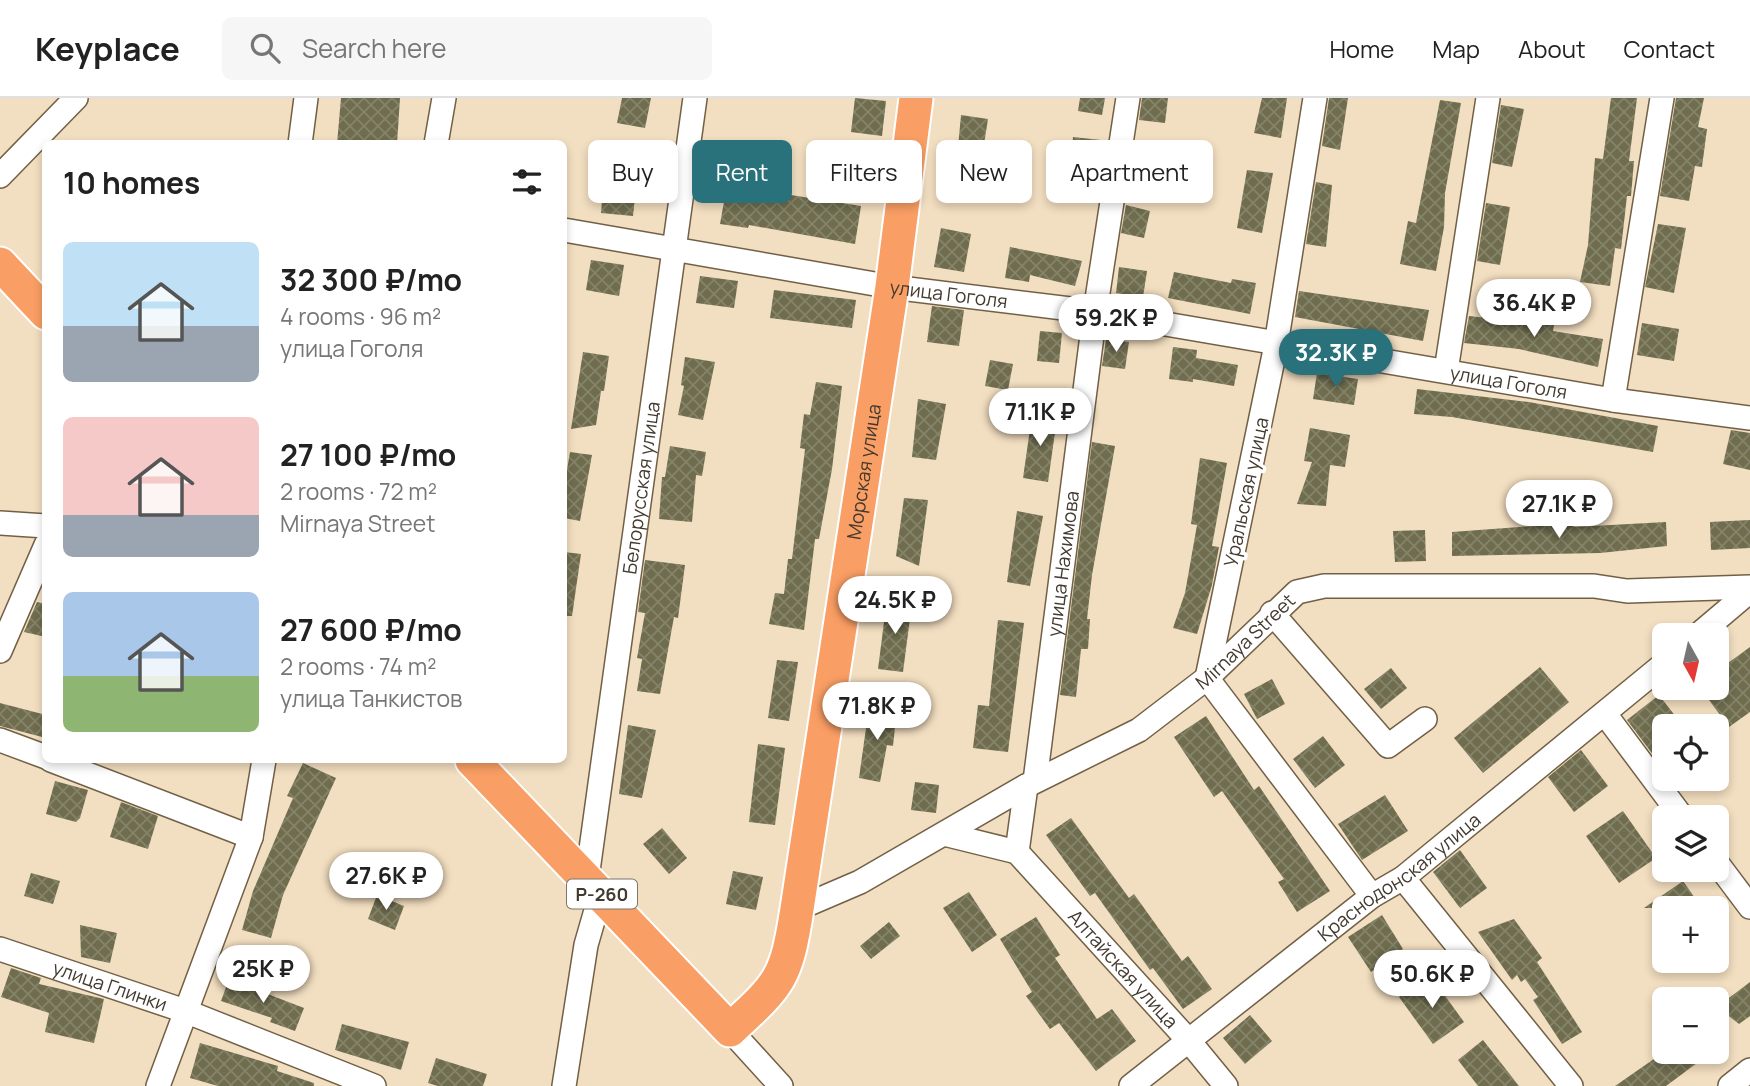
<!DOCTYPE html>
<meta charset="utf-8">
<style>
:root{--surface:#fff;--page:#f6f6f6;--text:#222;--muted:#767676;--line:#e0e0e0;--accent:#29727b}
body{margin:0;font-family:Manrope,sans-serif;background:var(--page);color:var(--text);height:100vh;display:flex;flex-direction:column;font-size:26px;white-space:nowrap}
*{box-sizing:border-box;margin:0}
p{font-size:23px;color:var(--muted)}
.icon{flex:none;width:38px;height:38px;fill:none;stroke:currentColor;stroke-width:2;stroke-linecap:round;stroke-linejoin:round}
.map{position:relative;flex:1;overflow:hidden}
.drawer{position:absolute;left:42px;top:42px;width:525px;height:623px;display:flex;flex-direction:column;background:var(--surface);border-radius:10px;box-shadow:0 4px 10px #0003}
.drawer>*{flex:none}
.top-card{position:absolute;left:588px;top:42px;width:665px;height:63px;display:flex;gap:14px}
.needle{width:46px;rotate:172deg}
.buttons{position:absolute;left:1652px;top:525px;display:grid;gap:14px}
.buttons a{display:grid;place-items:center;width:77px;height:77px;border-radius:10px;background:var(--surface);box-shadow:0 4px 10px #0003;font-size:35px}
.price{position:absolute;translate:-50% -60px;padding:0 16px;border-radius:24px;background:#fff;color:#222;font-size:23px;line-height:46px;filter:drop-shadow(0 2px 4px #0008)}
.price::after{content:'';position:absolute;left:50%;top:42px;width:21px;height:16px;margin-left:-10px;background:inherit;clip-path:polygon(0 0,100% 0,50% 100%)}
.price.current{background:var(--accent);color:#fff}
ul{padding:0;list-style:none}
li{display:flex;align-items:center;gap:21px;height:175px;padding:0 21px}
li span{display:grid;place-items:center;flex:none;width:196px;height:140px;border-radius:10px;color:#555}
li>.icon{margin-inline-start:auto}
span .icon{width:84px;height:84px;fill:#fffc;stroke-width:1}
li b{font-size:30px}
h2{display:flex;justify-content:space-between;align-items:center;height:84px;padding:0 21px;font-size:30px}
.pill{padding:0 24px;border-radius:10px;background:var(--surface);box-shadow:0 4px 10px #0003;font-size:24px;line-height:63px}
.pill.current{background:var(--accent);color:#fff}
header{display:flex;align-items:center;gap:42px;box-sizing:border-box;height:98px;padding:0 35px;background:var(--surface);border-bottom:2px solid var(--line)}
header strong{font-size:33px}
nav{display:flex;gap:38px;margin-inline-start:auto;font-size:24px}
.search{width:490px;height:63px;background:var(--page);display:flex;align-items:center;gap:18px;box-sizing:border-box;padding:0 24px;border-radius:10px;color:var(--muted);font-size:26px}
.map>svg:first-child{display:block}
.building{fill:url(#building-cross-hatch)}
.lines{fill:none;stroke-linecap:round;stroke-linejoin:round}
.minor-casing{stroke:#726046;stroke-width:26}
.highway-casing{stroke:#fff;stroke-width:37}
.minor{stroke:#fff;stroke-width:23}
.highway{stroke:#f99e64;stroke-width:33}
.labels{text-anchor:middle;dominant-baseline:central;stroke-width:7;stroke-linejoin:round;paint-order:stroke}
.shield{fill:#fff;stroke:#7b756d;stroke-width:2}
.shield-label{font-size:18px;font-weight:bold;fill:#423a2e}
.street-label{font-size:19px;fill:#423a2e;stroke:#fff}
</style>
<header>
<strong>Keyplace</strong>
<div class="search"><svg class="icon" aria-label="search" viewBox="0 0 24 24"><circle cx="10" cy="10" r="6"/><path d="M15 15l6 6"/></svg>Search here</div>
<nav><a>Home</a><a>Map</a><a>About</a><a>Contact</a></nav>
</header>
<div class="map">
<svg width="1750" height="988" viewBox="0 0 1750 988">
<defs>
<pattern id="building-cross-hatch" width="8" height="8" patternUnits="userSpaceOnUse" patternTransform="scale(1.75)"><rect width="8" height="8" fill="#6f6d4e"/><path d="M0 0l8 8M0 8l8-8" fill="none" stroke="#85836a"/></pattern>
</defs>
<rect width="100%" height="100%" fill="#f2dec0"/>
<g class="building">
<path d="M341 0H400L397 46H337Z"/>
<path d="M622 0H651L645 30 617 25Z"/>
<path d="M855 0 886 3 882 38 851 34Z"/>
<path d="M1080 0H1105L1102 17 1078 13Z"/>
<path d="M1142 0H1168L1165 25 1139 22Z"/>
<path d="M1262 0H1287L1281 40 1254 35Z"/>
<path d="M1329 0H1348L1340 52 1322 48Z"/>
<path d="M1611 0H1637L1629 63H1634L1631 98H1627L1621 151 1615 150 1610 188 1580 184 1588 147 1595 60 1603 61Z"/>
<path d="M1676 0H1704L1698 29 1707 31 1702 69 1695 68 1689 103 1660 98Z"/>
<path d="M1440 2 1461 5 1445 95 1444 129 1436 173 1400 166 1408 123 1416 125Z"/>
<path d="M1501 7 1524 11 1512 69 1492 65Z"/>
<path d="M961 17 988 21 978 84 955 81Z"/>
<path d="M1073 39 1101 42 1094 80 1070 77Z"/>
<path d="M1138 50 1164 52 1160 86 1135 84Z"/>
<path d="M1247 72 1273 75 1262 135 1237 130Z"/>
<path d="M604 77 637 80 633 118 601 115Z"/>
<path d="M1316 84 1332 87 1326 149 1306 146Z"/>
<path d="M727 87 861 108 855 146 749 127 748 130 720 126Z"/>
<path d="M1486 105 1510 109 1500 167 1477 163Z"/>
<path d="M1126 107 1150 113 1144 140 1121 135Z"/>
<path d="M1658 126 1686 130 1674 195 1645 189Z"/>
<path d="M941 130 971 136 964 174 934 169Z"/>
<path d="M1010 149 1082 163 1075 188 1030 177 1029 184 1005 180Z"/>
<path d="M591 162 624 167 619 198 586 192Z"/>
<path d="M1119 169 1147 173 1143 199 1116 195Z"/>
<path d="M1174 174 1231 185 1232 181 1256 185 1250 216 1168 200Z"/>
<path d="M700 178 738 183 734 210 696 205Z"/>
<path d="M774 192 856 202 852 230 770 220Z"/>
<path d="M1299 193 1429 212 1423 243 1295 219Z"/>
<path d="M932 208 964 212 959 248 927 244Z"/>
<path d="M1469 218 1554 227 1553 233 1603 241 1598 269 1519 251 1464 245Z"/>
<path d="M1642 225 1679 231 1674 263 1637 257Z"/>
<path d="M1040 233 1062 235 1059 265 1037 263Z"/>
<path d="M1106 241 1129 244 1125 271 1102 268Z"/>
<path d="M1173 249 1197 252 1196 260 1238 267 1234 288 1193 281V284L1169 281Z"/>
<path d="M583 254 609 258 604 293H601L596 327 571 331Z"/>
<path d="M685 259 715 264 703 322 678 317 684 288 681 287Z"/>
<path d="M990 262 1013 266 1008 292 985 288Z"/>
<path d="M1317 275 1358 281 1354 307 1313 301Z"/>
<path d="M816 284 842 288 832 371 819 441H815L804 532 769 526 775 495 784 496 788 461H792L805 351 800 350 804 316 810 317Z"/>
<path d="M1417 291 1529 304 1658 328 1653 354 1452 319 1414 316Z"/>
<path d="M918 301 946 306 936 362 912 359Z"/>
<path d="M1032 317 1057 320 1048 384 1023 380Z"/>
<path d="M1310 330 1350 337 1345 369 1330 367 1326 408 1297 406 1312 364 1304 363Z"/>
<path d="M1731 332 1750 335V372L1723 366Z"/>
<path d="M1092 344 1115 348 1092 477 1087 521H1090L1088 551H1081L1076 599 1060 597Z"/>
<path d="M670 348 706 354 702 378 696 377 692 424 659 421 662 379H665Z"/>
<path d="M570 354 592 357 580 423 564 420V390Z"/>
<path d="M1200 360 1227 365 1212 448 1219 449 1212 487 1197 536 1173 530 1185 495 1197 427 1191 426Z"/>
<path d="M904 400 928 402 919 468 896 458Z"/>
<path d="M1017 413 1043 418 1030 488 1007 484Z"/>
<path d="M1750 422V450L1711 452 1710 424Z"/>
<path d="M1666 424 1667 448 1600 455 1452 458V434L1574 425V429Z"/>
<path d="M1425 432 1426 463 1395 464 1393 433Z"/>
<path d="M564 454 581 456 572 518H564Z"/>
<path d="M645 462 685 467 678 520 674 519 660 596 637 593 642 561 637 560 645 515 638 514Z"/>
<path d="M887 501 912 505 903 574 878 571Z"/>
<path d="M37 504 46 506V539L24 534Z"/>
<path d="M998 522 1024 525 1008 654 973 650 978 607 989 608Z"/>
<path d="M1750 549V614L1729 629 1700 590H1717V573Z"/>
<path d="M777 562 798 564 789 623 768 620Z"/>
<path d="M1540 569 1569 604 1483 675 1454 640Z"/>
<path d="M1391 570 1407 590 1381 611 1364 591Z"/>
<path d="M1272 581 1285 606 1257 621 1244 596Z"/>
<path d="M1659 597 1683 628H1664V650L1654 658 1627 622Z"/>
<path d="M0 605 46 617V640L0 628Z"/>
<path d="M869 609 897 611 893 648 887 647 880 684 859 680Z"/>
<path d="M1206 618 1254 692 1259 688 1330 793 1297 814 1278 784 1284 781 1222 693 1214 699 1174 639Z"/>
<path d="M628 627 656 632 642 700 619 696Z"/>
<path d="M1323 638 1345 667 1315 690 1293 661Z"/>
<path d="M758 646 785 650 775 727 749 724Z"/>
<path d="M1581 652 1608 688 1574 714 1548 679Z"/>
<path d="M303 665 336 680 283 797 271 840 242 832 253 793 293 700 287 698Z"/>
<path d="M55 683 88 692 80 720 76 724 46 716Z"/>
<path d="M915 684 939 687 936 715 911 712Z"/>
<path d="M1385 697 1408 733 1362 762 1338 726Z"/>
<path d="M121 704 158 718 148 751 110 739Z"/>
<path d="M1623 713 1656 760 1619 785 1586 738Z"/>
<path d="M1071 720 1129 800 1134 796 1182 863 1188 858 1212 891 1183 911 1153 870 1150 872 1095 795 1090 798 1046 737Z"/>
<path d="M662 730 687 760 669 776 643 746Z"/>
<path d="M1460 752 1487 790 1460 810 1433 774Z"/>
<path d="M733 773 763 779 756 812 726 806Z"/>
<path d="M31 775 60 783 53 806 24 798Z"/>
<path d="M1683 783 1702 810H1644Z"/>
<path d="M969 794 997 837 972 854 943 810Z"/>
<path d="M377 797 404 808 395 832 368 821Z"/>
<path d="M1382 817 1403 851 1371 874 1348 839Z"/>
<path d="M1036 819 1060 857 1055 860 1097 921 1112 911 1136 943 1096 973 1059 925 1050 931 1026 898 1032 894 1000 841Z"/>
<path d="M1514 821 1542 860 1537 864 1582 934 1562 946 1533 902 1538 899 1525 881 1521 884 1517 877 1512 882 1478 834Z"/>
<path d="M889 824 900 838 871 861 860 848Z"/>
<path d="M80 827 117 835 110 865 81 859Z"/>
<path d="M11 870 41 880 39 886 104 901 94 945 45 934 49 915 1 899Z"/>
<path d="M1430 877 1464 924 1433 946 1399 899Z"/>
<path d="M229 881 304 910 295 933 270 924 272 920 221 903Z"/>
<path d="M1750 884V918L1739 926 1717 909Z"/>
<path d="M1250 917 1272 943 1245 966 1223 940Z"/>
<path d="M342 926 409 944 401 972 335 952Z"/>
<path d="M1483 942 1519 988H1478L1458 962Z"/>
<path d="M200 945 278 968 277 973 314 985V988H218L190 980Z"/>
<path d="M1664 954H1712L1666 988H1615Z"/>
<path d="M436 960 487 976 483 988H438L428 985Z"/>
</g>
<g class="lines">
<defs>
<g id="minor">
<path d="M1315 0 1276 247 1207 580 1372 798"/>
<path d="M300 46 306 0"/>
<path d="M436 46 444 0"/>
<path d="M0 78 76 0"/>
<path id="s1" d="M564 132 892 189 1095 214 1613 302 1750 320"/>
<path d="M1446 273 1488 0"/>
<path d="M1613 302 1662 0"/>
<path d="M0 425 46 428"/>
<path d="M1272 515 1388 648 1425 621"/>
<path d="M1698 537 1750 493"/>
<path d="M0 553 46 447"/>
<path d="M1605 616 1682 719"/>
<path d="M0 642 46 659"/>
<path d="M51 662 251 739"/>
<path id="s2" d="M1035 683 1095 214 1128 0"/>
<path d="M944 736 1017 754"/>
<path id="s3" d="M1017 754 1189 943 1226 988"/>
<path d="M1017 754 1026 688"/>
<path d="M1717 765 1750 809"/>
<path id="s4" d="M587 780 695 0"/>
<path d="M1403 780 1571 988"/>
<path id="s5" d="M797 811 860 784 1026 688 1139 632 1207 580 1297 494 1324 488H1594L1627 493 1750 489"/>
<path id="s6" d="M0 851 185 913 374 988"/>
<path d="M730 932 781 988"/>
<path d="M158 988 251 739 264 662"/>
<path d="M564 988 586 847 601 795"/>
<path id="s7" d="M1131 988 1372 798 1403 780 1664 566"/>
<path d="M1730 988 1750 972"/>
</g>
<g id="highway">
<path d="M0 166 46 215"/>
<path id="s8" d="M472 662 730 932C781 885 786 881 797 811L892 189 916 0"/>
</g>
</defs>
<use href="#minor" class="minor-casing"/>
<use href="#highway" class="highway-casing"/>
<use href="#minor" class="minor"/>
<use href="#highway" class="highway"/>
</g>
<g class="labels">
<rect class="shield" x="567" y="781.5" width="70" height="29" rx="5"/>
<g class="shield-label">
<text x="602" y="796">Р-260</text>
</g>
<g class="street-label">
<text stroke="none"><textPath href="#s1" startOffset="390">улица Гоголя</textPath></text>
<text stroke="none"><textPath href="#s1" startOffset="957">улица Гоголя</textPath></text>
<text stroke="none"><textPath href="#s8" startOffset="959">Морская улица</textPath></text>
<text stroke="none"><textPath href="#s4" startOffset="394">Белорусская улица</textPath></text>
<text transform="translate(1246 394) rotate(-78)">Уральская улица</text>
<text stroke="none"><textPath href="#s2" startOffset="219">улица Нахимова</textPath></text>
<text stroke="none"><textPath href="#s5" startOffset="525">Mirnaya Street</textPath></text>
<text stroke="none"><textPath href="#s7" startOffset="340">Краснодонская улица</textPath></text>
<text stroke="none"><textPath href="#s3" startOffset="158">Алтайская улица</textPath></text>
<text stroke="none"><textPath href="#s6" startOffset="116">улица Глинки</textPath></text>
</g>
</g>
</svg>
<div class="buttons">
<a><svg class="needle" viewBox="-14 -14 28 28"><path d="M0-13l5 13h-10z" fill="#e53935"/><path d="M0 13l5-13h-10z" fill="#767676"/></svg></a>
<a><svg class="icon" aria-label="locate" viewBox="0 0 24 24"><circle cx="12" cy="12" r="6"/><path d="M12 2v4M12 18v4M2 12h4M18 12h4"/></svg></a>
<a><svg class="icon" aria-label="layers" viewBox="0 0 24 24"><path d="M12 4l9 5-9 5-9-5zM3 14l9 5 9-5"/></svg></a>
<a>+</a>
<a>−</a>
</div>
<b class="price" style="left:1534px;top:241px">36.4K ₽</b>
<b class="price" style="left:1116px;top:256px">59.2K ₽</b>
<b class="price current" style="left:1336px;top:291px">32.3K ₽</b>
<b class="price" style="left:1040px;top:350px">71.1K ₽</b>
<b class="price" style="left:1559px;top:442px">27.1K ₽</b>
<b class="price" style="left:895px;top:538px">24.5K ₽</b>
<b class="price" style="left:877px;top:644px">71.8K ₽</b>
<b class="price" style="left:386px;top:814px">27.6K ₽</b>
<b class="price" style="left:263px;top:907px">25K ₽</b>
<b class="price" style="left:1432px;top:912px">50.6K ₽</b>
<div class="top-card">
<a class="pill">Buy</a>
<a class="pill current">Rent</a>
<a class="pill">Filters</a>
<a class="pill">New</a>
<a class="pill">Apartment</a>
</div>
<section class="drawer">
<h2>10 homes<svg class="icon" aria-label="filters" viewBox="0 0 24 24"><path d="M4 7h16M4 17h16"/><circle cx="9" cy="7" r="2"/><circle cx="15" cy="17" r="2"/></svg></h2>
<ul>
<li><span style="background:linear-gradient(#bfe0f5 60%,#9aa5b1 0)"><svg class="icon" aria-label="home" viewBox="0 0 24 24"><path d="M3 11l9-7 9 7M6 9v11h12V9"/></svg></span><div><b>32 300 ₽/mo</b><p>4 rooms · 96 m²</p><p>улица Гоголя</p></div></li>
<li><span style="background:linear-gradient(#f6c9c9 70%,#9aa5b1 0)"><svg class="icon" aria-label="home" viewBox="0 0 24 24"><path d="M3 11l9-7 9 7M6 9v11h12V9"/></svg></span><div><b>27 100 ₽/mo</b><p>2 rooms · 72 m²</p><p>Mirnaya Street</p></div></li>
<li><span style="background:linear-gradient(#a9c7e8 60%,#8fb573 0)"><svg class="icon" aria-label="home" viewBox="0 0 24 24"><path d="M3 11l9-7 9 7M6 9v11h12V9"/></svg></span><div><b>27 600 ₽/mo</b><p>2 rooms · 74 m²</p><p>улица Танкистов</p></div></li>
</ul>
</section>
</div>
